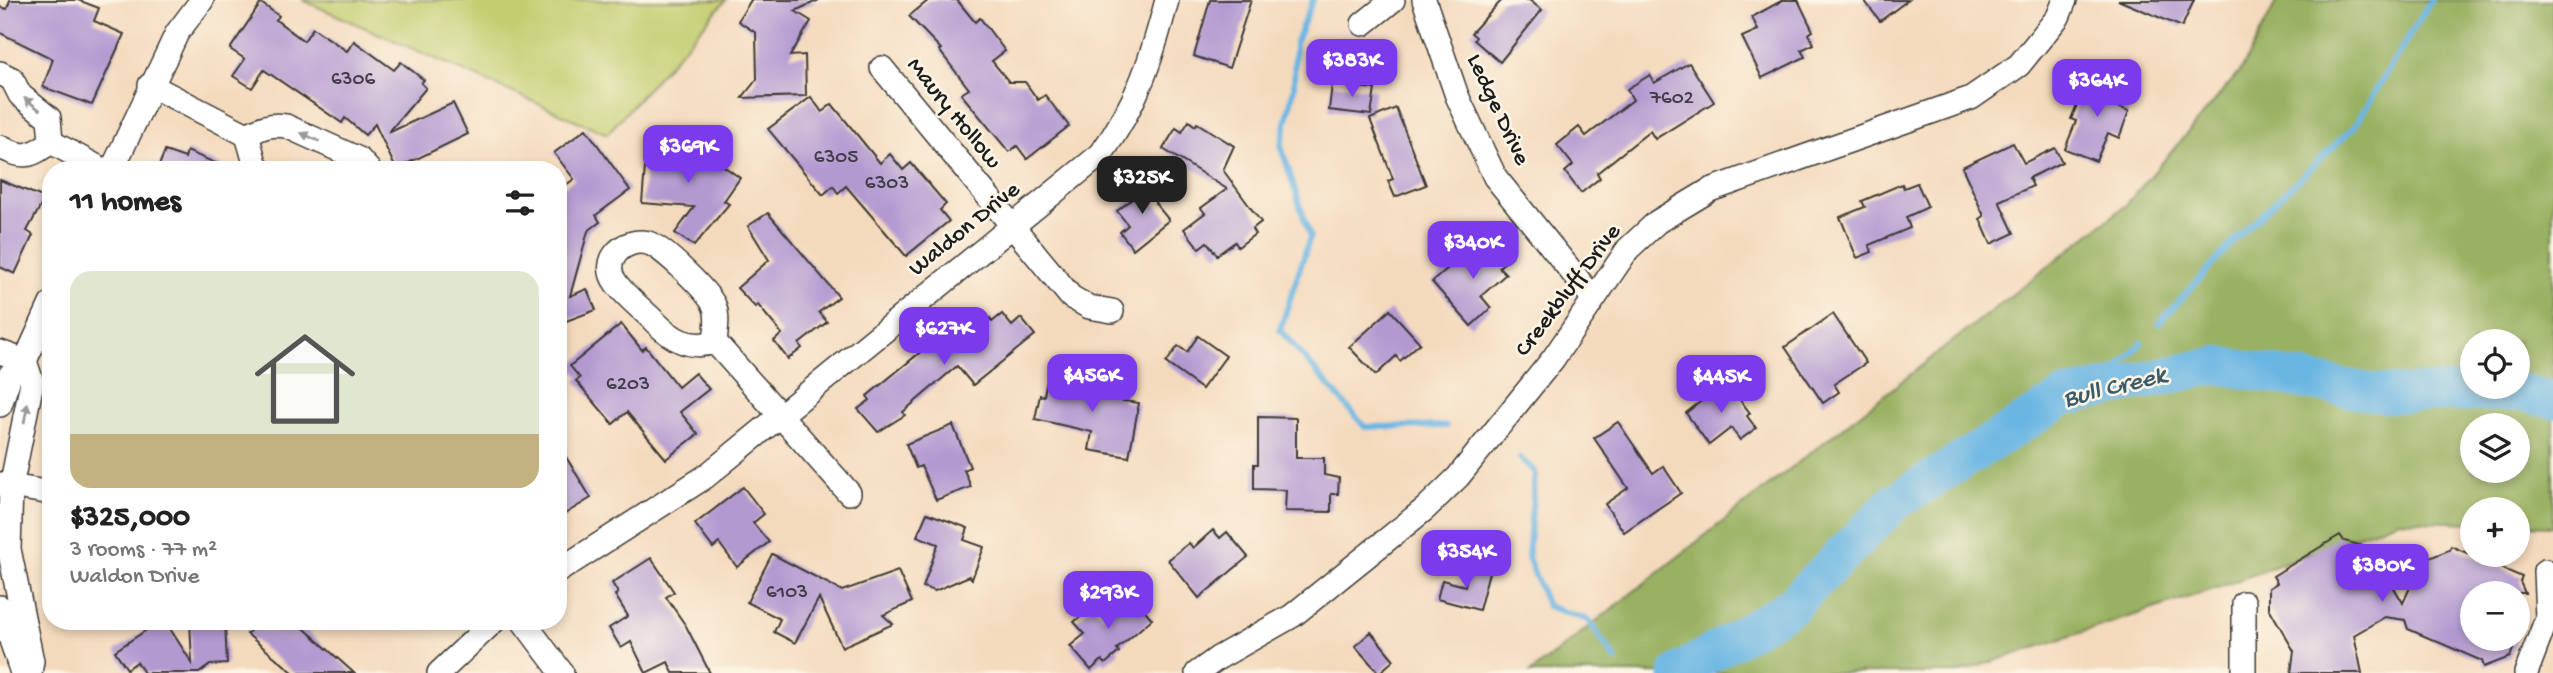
<!DOCTYPE html>
<meta charset="utf-8">
<style>
:root{--surface:#fff;--page:#f2f2f2;--text:#222;--muted:#767676;--accent:#7c3aed}
body{margin:0;font-family:"Gochi Hand",sans-serif;background:var(--page);color:var(--text);height:100vh;display:flex;flex-direction:column;font-size:26px;white-space:nowrap}
*{box-sizing:border-box;margin:0}
p{font-size:23px;color:var(--muted)}
.icon{flex:none;width:38px;height:38px;fill:none;stroke:currentColor;stroke-width:2;stroke-linecap:round;stroke-linejoin:round}
.map{position:relative;flex:1;overflow:hidden}
.side{position:absolute;left:42px;top:161px;width:525px;height:469px;display:flex;flex-direction:column;background:var(--surface);border-radius:28px;box-shadow:0 4px 10px #0003}
.side>*{flex:none}
.fabs{position:absolute;left:2460px;top:329px;display:grid;gap:14px}
.fabs a{display:grid;place-items:center;width:70px;height:70px;border-radius:50%;background:var(--surface);box-shadow:0 4px 10px #0003;font-size:35px}
.price{position:absolute;translate:-50% -60px;padding:0 16px;border-radius:14px;background:var(--accent);color:#fff;font-size:23px;line-height:46px;filter:drop-shadow(0 2px 4px #0008)}
.price::after{content:'';position:absolute;left:50%;top:42px;width:21px;height:16px;margin-left:-10px;background:inherit;clip-path:polygon(0 0,100% 0,50% 100%)}
.price.on{background:#222;color:#fff}
ul{padding:0;list-style:none}
li{display:grid;align-content:center;gap:14px;height:371px;padding:0 28px}
li span{display:grid;place-items:center;height:217px;border-radius:21px;color:#555}
li>.icon{margin-inline-start:auto}
span .icon{width:126px;height:126px;fill:#fffc;stroke-width:1}
li b{font-size:30px}
h2{display:flex;justify-content:space-between;align-items:center;height:84px;padding:0 28px;font-size:30px}
.map>svg:first-child{display:block}
.green{fill:#c2ce6f;stroke:#6f7546;stroke-width:2}
.forest{fill:#99b162;stroke:#5a663f;stroke-width:2;fill-rule:evenodd}
.lines{fill:none;stroke-linecap:round;stroke-linejoin:round}
.stream{stroke:#6ab6e3;stroke-width:6}
.river{stroke:#6ab6e3;stroke-width:38}
.building{fill:#b29ad1}
.minor-casing{stroke:#3c3834;stroke-width:26}
.minor{stroke:#fff;stroke-width:23}
.oneway{fill:#999}
.labels{text-anchor:middle;dominant-baseline:central;stroke-width:5;stroke-linejoin:round;paint-order:stroke}
.number-label{font-size:21px;fill:#423c49}
.street-label{font-size:24px;fill:#1c1c1c;stroke:#fcf5e5}
.water-label{font-size:26px;font-style:italic;fill:#3b5a6c;stroke:#fcf5e5}
</style>
<div class="map">
<svg width="2553" height="673" viewBox="0 0 2553 673">
<rect width="100%" height="100%" fill="#fcf5e5"/>
<filter id="ink" filterUnits="userSpaceOnUse"><feTurbulence type="fractalNoise" baseFrequency=".0143" numOctaves="2"/><feDisplacementMap in="SourceGraphic" scale="14" xChannelSelector="R" yChannelSelector="G"/><feConvolveMatrix kernelMatrix="1 2 1 2 8 2 1 2 1" color-interpolation-filters="sRGB"/></filter>
<filter id="wash" filterUnits="userSpaceOnUse"><feTurbulence type="fractalNoise" baseFrequency=".00686" numOctaves="4" result="noise"/><feDisplacementMap in="SourceGraphic" scale="28" xChannelSelector="R" yChannelSelector="G"/><feGaussianBlur stdDeviation="1.57" result="paint"/><feColorMatrix in="noise" values="0 0 0 0 0 0 0 0 0 0 0 0 0 0 0 0 0 1.4 0 .05"/><feComposite in="paint" operator="in"/></filter>
<g filter="url(#wash)">
<rect width="100%" height="100%" fill="#f4dabd"/>
<path class="green" d="M302 0H726L607 134Z"/>
<path class="forest" d="M2277 0H2553V526L2518 525V509H2473V523L2399 520 2220 587 1958 673H1530L2125 206 2242 69ZM2473 341H2518V387H2473ZM2473 425H2518V471H2473Z"/>
<g class="lines">
<g class="stream">
<path d="M1313 0 1295 44 1294 88 1281 146 1310 237 1280 330 1365 427 1446 426"/>
<path d="M2159 323 2238 237 2354 127 2431 0"/>
<path d="M2098 390 2141 343"/>
<path d="M1520 458 1535 472 1528 557 1547 606 1588 620 1616 660"/>
</g>
<path class="river" d="M1678 673 1791 606 1895 502 2065 397 2218 365 2381 394 2518 392 2553 400"/>
</g>
<g id="blocks">
<g class="building">
<path d="M10 0H78L99 8 94 21 124 34 92 105 43 87 53 59 0 33V7L7 9Z"/>
<path d="M751 0H819L795 11 811 21 790 56 805 55 806 96 742 98 757 79 756 33 738 21Z"/>
<path d="M929 0H957L975 22 980 18 1005 51 992 61 1009 82H1025L1038 100 1045 95 1069 126 1027 159 1017 146 1009 152 961 94 969 89 939 50 941 49 909 16Z"/>
<path d="M1210 0H1251L1229 68 1194 56Z"/>
<path d="M1502 0H1529L1542 10 1500 62 1474 40 1476 37 1471 33Z"/>
<path d="M1783 0H1798L1813 31 1808 34 1814 44 1801 50 1805 57 1762 78 1742 37 1758 30 1752 17Z"/>
<path d="M1864 0H1908L1880 21Z"/>
<path d="M2118 0H2194L2182 27Z"/>
<path d="M261 3 279 16 276 20 304 41 313 28 347 51 354 41 394 70 401 62 424 80 421 83 426 88 388 133 453 103 468 134 396 169 375 124 365 135 345 118 342 123 264 70 252 88 233 76 245 59 230 49Z"/>
<path d="M1689 63 1714 102 1655 139 1650 131 1597 173 1600 178 1581 193 1565 172 1573 165 1557 145 1579 127 1586 136 1633 100 1627 89 1650 75 1654 83Z"/>
<path d="M2099 73 2122 83 2113 105 2129 111 2119 138 2108 133 2096 161 2065 149 2076 121 2071 119 2082 93 2089 97Z"/>
<path d="M1332 84 1375 89 1371 115 1329 110Z"/>
<path d="M811 97 822 112 832 104 880 163 890 154 903 170 911 163 946 204 940 210 949 221 906 256 846 186 838 193 833 186 823 195 768 129Z"/>
<path d="M1396 108 1426 185 1395 197 1388 181 1393 179 1370 119Z"/>
<path d="M1189 121 1195 126 1197 123 1234 146 1223 170 1261 222 1252 229 1255 234 1238 247 1235 242 1217 255 1207 242 1199 248 1184 229 1205 213 1201 208 1227 189 1163 149 1176 128 1182 132Z"/>
<path d="M586 129 630 190 596 215 600 222 588 231 570 296 587 289 596 310 558 324V191L574 179 554 153Z"/>
<path d="M647 143 699 145V148L740 178 724 201 729 204 694 246 675 233 694 207 642 203Z"/>
<path d="M2013 143 2024 163 2055 148 2062 162 2029 178 2033 186 1999 201 2014 233 1991 244 1980 219 1984 216 1962 167Z"/>
<path d="M165 151 185 158 187 151 232 170H157Z"/>
<path d="M0 180 45 198 27 231 33 235 15 274 0 267Z"/>
<path d="M1917 183 1928 207 1906 217 1910 228 1869 245 1872 252 1857 258 1840 217 1865 207 1862 201 1902 184 1904 188Z"/>
<path d="M1151 184 1161 189 1155 203 1169 220 1133 249 1120 232 1128 225 1117 211Z"/>
<path d="M768 213 839 297 819 312 827 322 799 344 802 348 788 359 774 341 782 334 758 305 755 307 737 288 769 260 748 226Z"/>
<path d="M1496 239 1512 256 1499 267 1506 274 1481 296 1491 308 1471 326 1432 282 1465 253 1470 259Z"/>
<path d="M1390 310 1420 343 1400 361 1396 356 1376 375 1349 347Z"/>
<path d="M1002 314 1012 326 1021 318 1035 335 973 385 957 366 903 412 905 415 878 432 858 409 870 400 867 396 929 345 919 333 931 323 953 348 990 318 992 322Z"/>
<path d="M1833 314 1866 363 1834 384 1839 392 1823 403 1785 347Z"/>
<path d="M621 324 642 350 646 347 678 387 695 373 709 389 680 412 698 434 666 459 627 412 613 424 576 381 580 378 570 366Z"/>
<path d="M1198 336 1226 356 1202 389 1166 363 1178 346 1187 352Z"/>
<path d="M1068 378 1089 382V386L1125 392 1123 401 1139 403 1129 457 1089 450 1092 432 1035 419 1040 395 1044 396 1046 384 1066 388Z"/>
<path d="M1726 382 1750 413 1747 416 1756 428 1740 440 1731 428 1709 445 1686 413Z"/>
<path d="M1258 417 1296 418V458H1324V475L1339 478 1338 494H1331V512L1285 511 1286 490 1254 489V464H1258Z"/>
<path d="M1618 422 1653 473 1663 466 1681 493 1624 532 1605 504 1628 488 1594 438Z"/>
<path d="M953 425 970 467 964 470 971 487 936 500 921 466 916 468 906 444Z"/>
<path d="M558 444 591 498 558 518Z"/>
<path d="M743 487 764 514 753 523 769 542 737 567 719 543 713 548 695 524Z"/>
<path d="M927 513 968 528 964 540 984 547 972 579 969 576 935 591 923 587 938 544 917 536Z"/>
<path d="M1213 530 1220 538 1227 532 1248 557 1199 598 1168 560 1189 543 1193 548Z"/>
<path d="M2340 535 2344 541 2371 548 2403 603 2422 561 2449 550 2451 546 2522 577 2520 582 2525 593H2473V639H2517L2510 657 2484 667 2482 661 2408 629 2405 620 2385 617 2354 635 2362 673H2291L2294 651 2269 608V588L2277 583 2273 576Z"/>
<path d="M772 554 842 591 898 571 912 602 883 615 893 624 842 647 819 598 795 643 774 632 780 619 747 602Z"/>
<path d="M651 558 674 592 666 597 686 626 710 673H673L668 662 646 673 631 642 621 648 609 628 628 616 615 595 618 593 612 583Z"/>
<path d="M1469 567 1489 572 1479 610 1437 599 1442 580 1465 586Z"/>
<path d="M1131 594 1152 619 1117 649 1119 652 1105 664 1102 660 1091 670 1070 646 1085 634 1074 622 1093 606 1103 617Z"/>
<path d="M160 621H165L192 663 190 621H225L227 664 210 665 199 673H144L137 662 127 669 115 651Z"/>
<path d="M258 621H296L354 673H294L247 634Z"/>
<path d="M1371 632 1394 660 1379 673 1355 646Z"/>
</g>
</g>
</g>
<g filter="url(#ink)">
<use href="#blocks" fill-opacity="0" stroke="#3c3834" stroke-width="2"/>
<g class="lines">
<defs>
<g id="minor">
<path d="M1424 0 1457 96 1495 177 1593 298"/>
<path d="M1363 24 1393 0"/>
<path d="M882 68 1071 297 1089 307 1112 311"/>
<path d="M0 73 12 79 20 95 49 118 51 142"/>
<path d="M150 85 247 135 255 163 260 170"/>
<path d="M247 135C260 128 271 123 286 126L359 159 369 170"/>
<path d="M51 142 103 170"/>
<path d="M0 147C25 159 29 157 51 142"/>
<path d="M112 170 177 33 202 0"/>
<path d="M715 342C689 350 672 339 654 321 642 309 626 297 616 283 599 260 625 237 648 243 663 247 707 291 714 305 719 316 716 331 715 342L849 493"/>
<path d="M0 352 25 361"/>
<path d="M25 361 32 382 11 487 9 549 32 661 30 673"/>
<path d="M0 405 10 375 25 361 51 304"/>
<path d="M0 484 51 493"/>
<path d="M558 571 705 477 1101 154C1138 102 1151 61 1167 0"/>
<path d="M0 607 22 673"/>
<path d="M523 621 562 673"/>
<path d="M439 673 494 621"/>
<path d="M1197 673 1218 658 1292 616 1425 509 1458 477 1553 359 1628 249 1657 222 1710 190 1971 98 2019 65 2058 17 2065 0"/>
<path d="M2244 673V603"/>
<path d="M2526 673 2547 618 2545 571"/>
</g>
</defs>
<use href="#minor" class="minor-casing"/>
<use href="#minor" class="minor"/>
</g>
<defs><path id="oneway-solid" d="M-6-.8H1V-3.2L6.5 0L1 3.2V.8H-6Z" transform="scale(1.75)"/></defs>
<g class="oneway">
<use href="#oneway-solid" transform="translate(32 104) rotate(-142)"/>
<use href="#oneway-solid" transform="translate(310 137) rotate(-155)"/>
<use href="#oneway-solid" transform="translate(26 413) rotate(-79)"/>
</g>
</g>
<g class="labels">
<g class="number-label">
<text x="353" y="80">6306</text>
<text x="1672" y="99">7602</text>
<text x="836" y="158">6305</text>
<text x="887" y="184">6303</text>
<text x="628" y="385">6203</text>
<text x="787" y="593">6103</text>
</g>
<g class="street-label">
<text transform="translate(1497 110) rotate(65)">Ledge Drive</text>
<text transform="translate(953 114) rotate(51)">Maury Hollow</text>
<text transform="translate(965 230) rotate(-39)">Waldon Drive</text>
<text transform="translate(1569 291) rotate(-53)">Creekbluff Drive</text>
</g>
<g class="water-label">
<text transform="translate(2115 389) rotate(-14)">Bull Creek</text>
</g>
</g>
</svg>
<div class="fabs">
<a><svg class="icon" aria-label="locate" viewBox="0 0 24 24"><circle cx="12" cy="12" r="6"/><path d="M12 2v4M12 18v4M2 12h4M18 12h4"/></svg></a>
<a><svg class="icon" aria-label="layers" viewBox="0 0 24 24"><path d="M12 4l9 5-9 5-9-5zM3 14l9 5 9-5"/></svg></a>
<a>+</a>
<a>−</a>
</div>
<b class="price" style="left:1352px;top:99px">$383K</b>
<b class="price" style="left:2097px;top:119px">$364K</b>
<b class="price" style="left:688px;top:185px">$369K</b>
<b class="price on" style="left:1142px;top:216px">$325K</b>
<b class="price" style="left:1473px;top:281px">$340K</b>
<b class="price" style="left:944px;top:367px">$627K</b>
<b class="price" style="left:1092px;top:414px">$456K</b>
<b class="price" style="left:1721px;top:415px">$445K</b>
<b class="price" style="left:1466px;top:590px">$354K</b>
<b class="price" style="left:2382px;top:604px">$380K</b>
<b class="price" style="left:1108px;top:631px">$293K</b>
<section class="side">
<h2>11 homes<svg class="icon" aria-label="filters" viewBox="0 0 24 24"><path d="M4 7h16M4 17h16"/><circle cx="9" cy="7" r="2"/><circle cx="15" cy="17" r="2"/></svg></h2>
<ul>
<li><span style="background:linear-gradient(#dfe7d0 75%,#c2b280 0)"><svg class="icon" aria-label="home" viewBox="0 0 24 24"><path d="M3 11l9-7 9 7M6 9v11h12V9"/></svg></span><div><b>$325,000</b><p>3 rooms · 77 m²</p><p>Waldon Drive</p></div></li>
</ul>
</section>
</div>
